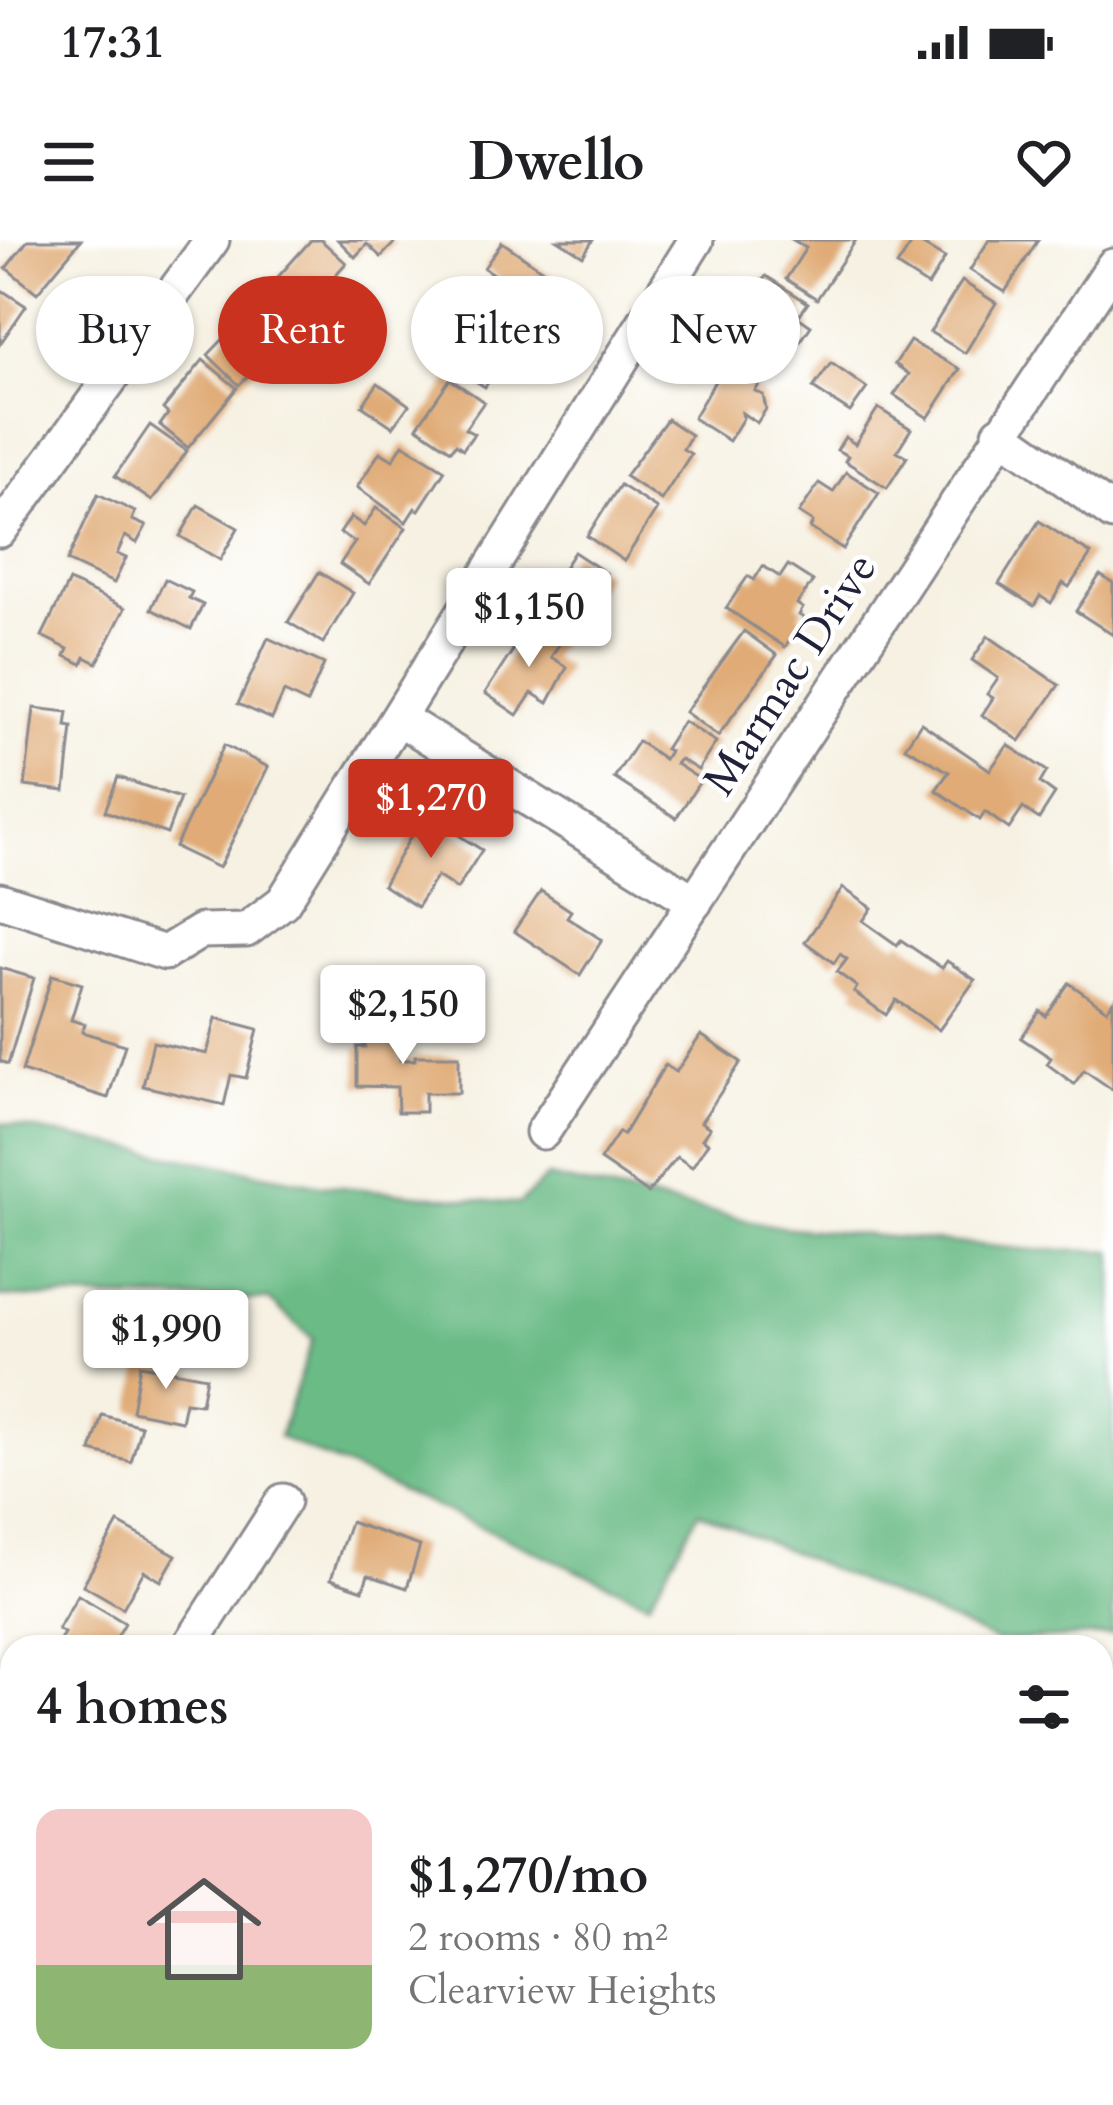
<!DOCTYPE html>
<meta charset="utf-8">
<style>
:root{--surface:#fff;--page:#f6f6f6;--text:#202124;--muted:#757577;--accent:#c8321e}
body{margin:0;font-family:Cardo,serif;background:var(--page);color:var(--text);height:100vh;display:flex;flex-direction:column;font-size:45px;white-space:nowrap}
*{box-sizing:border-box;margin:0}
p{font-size:39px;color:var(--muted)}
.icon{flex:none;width:66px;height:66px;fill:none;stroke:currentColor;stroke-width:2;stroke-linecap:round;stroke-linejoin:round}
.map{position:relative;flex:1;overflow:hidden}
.panel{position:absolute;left:0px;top:1395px;width:1113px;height:471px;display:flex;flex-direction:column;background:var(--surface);border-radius:36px 36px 0 0;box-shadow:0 3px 9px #0004}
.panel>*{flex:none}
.guide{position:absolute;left:36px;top:36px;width:1041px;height:108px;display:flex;gap:24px}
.price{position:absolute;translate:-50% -102px;padding:0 27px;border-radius:12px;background:#fff;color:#222;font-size:39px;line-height:78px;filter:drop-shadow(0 3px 6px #0008)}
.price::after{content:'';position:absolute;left:50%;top:72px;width:36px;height:27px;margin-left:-18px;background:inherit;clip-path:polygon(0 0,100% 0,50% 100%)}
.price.current{background:var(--accent);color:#fff}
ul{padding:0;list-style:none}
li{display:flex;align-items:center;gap:36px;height:300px;padding:0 36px}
li span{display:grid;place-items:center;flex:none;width:336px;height:240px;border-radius:24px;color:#555}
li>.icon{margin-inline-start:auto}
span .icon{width:144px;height:144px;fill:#fffc;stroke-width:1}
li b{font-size:51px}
h2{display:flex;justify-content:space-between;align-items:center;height:144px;padding:0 36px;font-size:51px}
.chip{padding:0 42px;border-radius:54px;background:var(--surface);box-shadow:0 3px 9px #0004;font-size:42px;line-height:108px}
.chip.current{background:var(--accent);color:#fff}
.status{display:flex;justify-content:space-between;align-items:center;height:84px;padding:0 60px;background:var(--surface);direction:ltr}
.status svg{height:33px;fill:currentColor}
header{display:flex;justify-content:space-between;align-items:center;height:156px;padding:0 36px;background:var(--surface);font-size:54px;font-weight:700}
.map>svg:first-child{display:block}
.forest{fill:#6bbb86;stroke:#466e60;stroke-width:3}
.building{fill:#e0ab76}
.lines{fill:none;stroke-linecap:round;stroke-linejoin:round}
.minor-casing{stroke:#8c8a8e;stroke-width:39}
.minor{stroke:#fff;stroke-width:33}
.labels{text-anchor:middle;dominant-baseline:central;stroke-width:9;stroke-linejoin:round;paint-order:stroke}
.street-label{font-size:45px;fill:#22223b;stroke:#fff}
</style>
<div class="status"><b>17:31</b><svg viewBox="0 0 49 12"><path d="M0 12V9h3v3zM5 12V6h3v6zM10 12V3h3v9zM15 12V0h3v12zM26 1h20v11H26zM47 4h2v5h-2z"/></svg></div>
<header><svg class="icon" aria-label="menu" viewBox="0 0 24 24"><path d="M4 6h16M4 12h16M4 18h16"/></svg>Dwello<svg class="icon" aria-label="heart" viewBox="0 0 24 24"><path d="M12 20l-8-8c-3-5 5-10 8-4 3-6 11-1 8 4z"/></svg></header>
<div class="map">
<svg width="1113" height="1865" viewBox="0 0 1113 1865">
<rect width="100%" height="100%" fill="#fff"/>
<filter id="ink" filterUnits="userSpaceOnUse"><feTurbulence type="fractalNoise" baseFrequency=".00833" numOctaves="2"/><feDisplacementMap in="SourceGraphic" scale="24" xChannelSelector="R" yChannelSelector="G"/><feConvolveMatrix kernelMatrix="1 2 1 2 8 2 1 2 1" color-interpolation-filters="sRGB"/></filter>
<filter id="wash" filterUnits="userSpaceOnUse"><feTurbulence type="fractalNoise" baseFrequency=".004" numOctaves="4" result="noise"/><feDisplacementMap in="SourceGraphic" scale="48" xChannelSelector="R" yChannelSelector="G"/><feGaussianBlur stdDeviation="2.7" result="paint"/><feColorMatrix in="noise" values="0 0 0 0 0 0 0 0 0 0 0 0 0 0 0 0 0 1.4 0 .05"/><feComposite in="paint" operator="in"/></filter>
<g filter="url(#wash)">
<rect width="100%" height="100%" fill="#f6f1e2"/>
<path class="forest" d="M0 883 321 945 519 964 547 937 780 987 1033 1010 1113 1011V1395L996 1401 699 1272 649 1362 279 1197 313 1099 269 1060 0 1057Z"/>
<g id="blocks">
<g class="building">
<path d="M28 0H81L37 53 6 28Z"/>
<path d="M311 0H321L346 23 316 57 331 71 316 88 270 46Z"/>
<path d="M338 0H397L381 17 367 4 355 17Z"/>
<path d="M558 0H593L583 16Z"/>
<path d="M793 0H856L817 59 786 39 806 8Z"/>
<path d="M914 0 945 18 928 46 897 26Z"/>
<path d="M989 0H1038L1005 52 970 30Z"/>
<path d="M502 2 557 40 518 98 484 75 506 43 484 28Z"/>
<path d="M766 36 808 63 798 77 811 86 796 108 782 98 776 107 746 87 757 71 746 64Z"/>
<path d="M962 41 996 63 965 113 930 92Z"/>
<path d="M0 49 26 66 0 104Z"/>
<path d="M270 59 297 86 239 145 208 115 252 69 257 73Z"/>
<path d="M480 78 516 102 485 147 450 125Z"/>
<path d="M910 101 960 129 928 178 894 155 909 134 895 124Z"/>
<path d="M737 104 771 127 755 151 763 155 766 169 757 183 742 173 743 178 729 201 693 178Z"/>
<path d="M203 120 237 148 188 208 160 185 168 174 163 169Z"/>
<path d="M831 123 867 148 850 172 813 148Z"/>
<path d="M450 139 484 162 465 189 474 194 463 209 456 204 451 210 417 187Z"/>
<path d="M378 143 409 165 393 187 362 166Z"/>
<path d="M878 168 911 189 897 211 907 217 887 248 845 221 848 216 837 210 845 197 855 204Z"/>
<path d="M667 179 691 195 683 209 691 214 661 260 625 236Z"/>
<path d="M150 185 187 211 152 261 115 236Z"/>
<path d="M403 204 445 230 419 270 415 268 406 282 357 247 380 212 393 220Z"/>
<path d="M846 232 879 253 843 309 810 288 813 282 799 273 819 243 833 252Z"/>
<path d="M620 245 657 269 624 321 587 296Z"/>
<path d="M98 254 135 272 132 280 146 286 137 303 125 296 117 314 126 318 114 343 67 321Z"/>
<path d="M198 265 238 288 220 320 180 296Z"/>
<path d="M376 268 406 288 369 344 340 324 355 302 340 293 351 277 364 286Z"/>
<path d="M1039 281 1091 314 1069 347 1063 343 1051 363 1040 356 1034 366 999 344Z"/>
<path d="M574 312 606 333 571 389 538 368Z"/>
<path d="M788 325 813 341 797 364 803 368 799 375 804 378 785 407 726 368 748 336 754 340 763 326 780 337Z"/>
<path d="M319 332 353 353 323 403 288 382Z"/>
<path d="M1100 335 1113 343V395L1076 371Z"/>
<path d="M165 339 192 352 189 358 203 365 191 389 151 369Z"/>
<path d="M69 341 125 368 97 423 85 417 82 424 65 416 68 409 42 396Z"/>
<path d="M532 381 562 400 551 417 567 427 548 463 532 453 517 475 485 453Z"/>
<path d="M744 391 777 415 718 496 685 472Z"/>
<path d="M988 396 1059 445 1020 501 982 475 993 458 987 454 998 438 972 420Z"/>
<path d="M268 398 324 424 307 463 284 452 272 479 238 464Z"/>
<path d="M34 468 68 472 66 486 72 487 65 551 25 546Z"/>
<path d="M683 481 716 502 698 530 680 519 676 524 701 540 676 578 614 538 638 501 664 519 669 511 665 509Z"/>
<path d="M921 483 990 530 1008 505 1047 531 1040 543 1055 554 1039 579 1023 568 1009 589 985 572 980 580 936 550 949 532 905 507Z"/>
<path d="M224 505 268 527 219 628 175 607Z"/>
<path d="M118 537 180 558 167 594 105 571Z"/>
<path d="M424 573 482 610 457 649 437 636 417 667 383 645Z"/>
<path d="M843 648 872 668 863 681 897 705 901 700 942 728 947 721 975 740 939 790 896 760 886 775 854 752 857 747 837 732 847 719 840 714 834 723 805 702Z"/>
<path d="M541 651 571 671 567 677 602 700 580 735 514 691Z"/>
<path d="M0 728 34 738 8 824 0 821Z"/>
<path d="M52 735 82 744 71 780 85 784 82 792 125 805 108 858 22 831Z"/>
<path d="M1069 743 1107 770 1113 761V850L1084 830 1074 844 1047 824 1051 818 1021 798 1040 771 1046 776Z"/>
<path d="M365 777H400V820H415V816H459V853H425V872H398L397 847 357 846V807H365Z"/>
<path d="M216 778 258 789 246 838 231 835 224 865 143 846 153 802 207 814Z"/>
<path d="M701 795 741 822 701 882 710 888 702 899 708 903 692 927 677 917 648 953 600 920 619 892 623 895 665 825 676 832Z"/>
<path d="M140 1125 206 1137 201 1164 185 1162 181 1181 132 1171Z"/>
<path d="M102 1175 141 1186 131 1222 91 1211Z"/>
<path d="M350 1282 420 1306 407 1348 368 1335 363 1350 331 1339Z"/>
<path d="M118 1283 176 1315 161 1341 144 1331 123 1368 83 1345Z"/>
<path d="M78 1355 125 1383 111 1407H56L64 1393 58 1389Z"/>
<path d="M107 1854H141L150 1865H93Z"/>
<path d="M239 1854H315L306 1865H252Z"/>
<path d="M489 1854H507L517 1865H476Z"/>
<path d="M786 1854H828L836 1865H772Z"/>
</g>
</g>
</g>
<g filter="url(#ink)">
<use href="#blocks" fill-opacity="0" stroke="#8c8a8e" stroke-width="3"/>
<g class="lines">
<defs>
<g id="minor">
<path d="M1000 193 1113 273"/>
<path d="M0 290 212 0"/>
<path d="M400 479 695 662"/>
<path d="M0 660 165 713 201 691 246 690 283 662 696 0"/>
<path d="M543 892 1113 26"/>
<path d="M189 1407 283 1261"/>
<path d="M640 1865 653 1854"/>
</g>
</defs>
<use href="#minor" class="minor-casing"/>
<use href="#minor" class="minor"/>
</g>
</g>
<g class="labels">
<g class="street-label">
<text transform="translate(790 434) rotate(-57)">Marmac Drive</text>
</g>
</g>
</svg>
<b class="price" style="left:529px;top:430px">$1,150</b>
<b class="price current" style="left:431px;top:621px">$1,270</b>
<b class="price" style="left:403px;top:827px">$2,150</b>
<b class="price" style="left:166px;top:1152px">$1,990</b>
<div class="guide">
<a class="chip">Buy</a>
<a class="chip current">Rent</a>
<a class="chip">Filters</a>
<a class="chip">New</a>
</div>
<section class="panel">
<h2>4 homes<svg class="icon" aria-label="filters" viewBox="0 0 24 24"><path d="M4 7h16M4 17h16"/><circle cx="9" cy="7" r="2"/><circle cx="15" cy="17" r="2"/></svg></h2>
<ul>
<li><span style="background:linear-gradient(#f6c9c9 65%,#8fb573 0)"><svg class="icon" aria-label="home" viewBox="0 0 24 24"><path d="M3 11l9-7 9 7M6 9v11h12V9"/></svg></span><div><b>$1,270/mo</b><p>2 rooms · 80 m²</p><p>Clearview Heights</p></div></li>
</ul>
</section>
</div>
